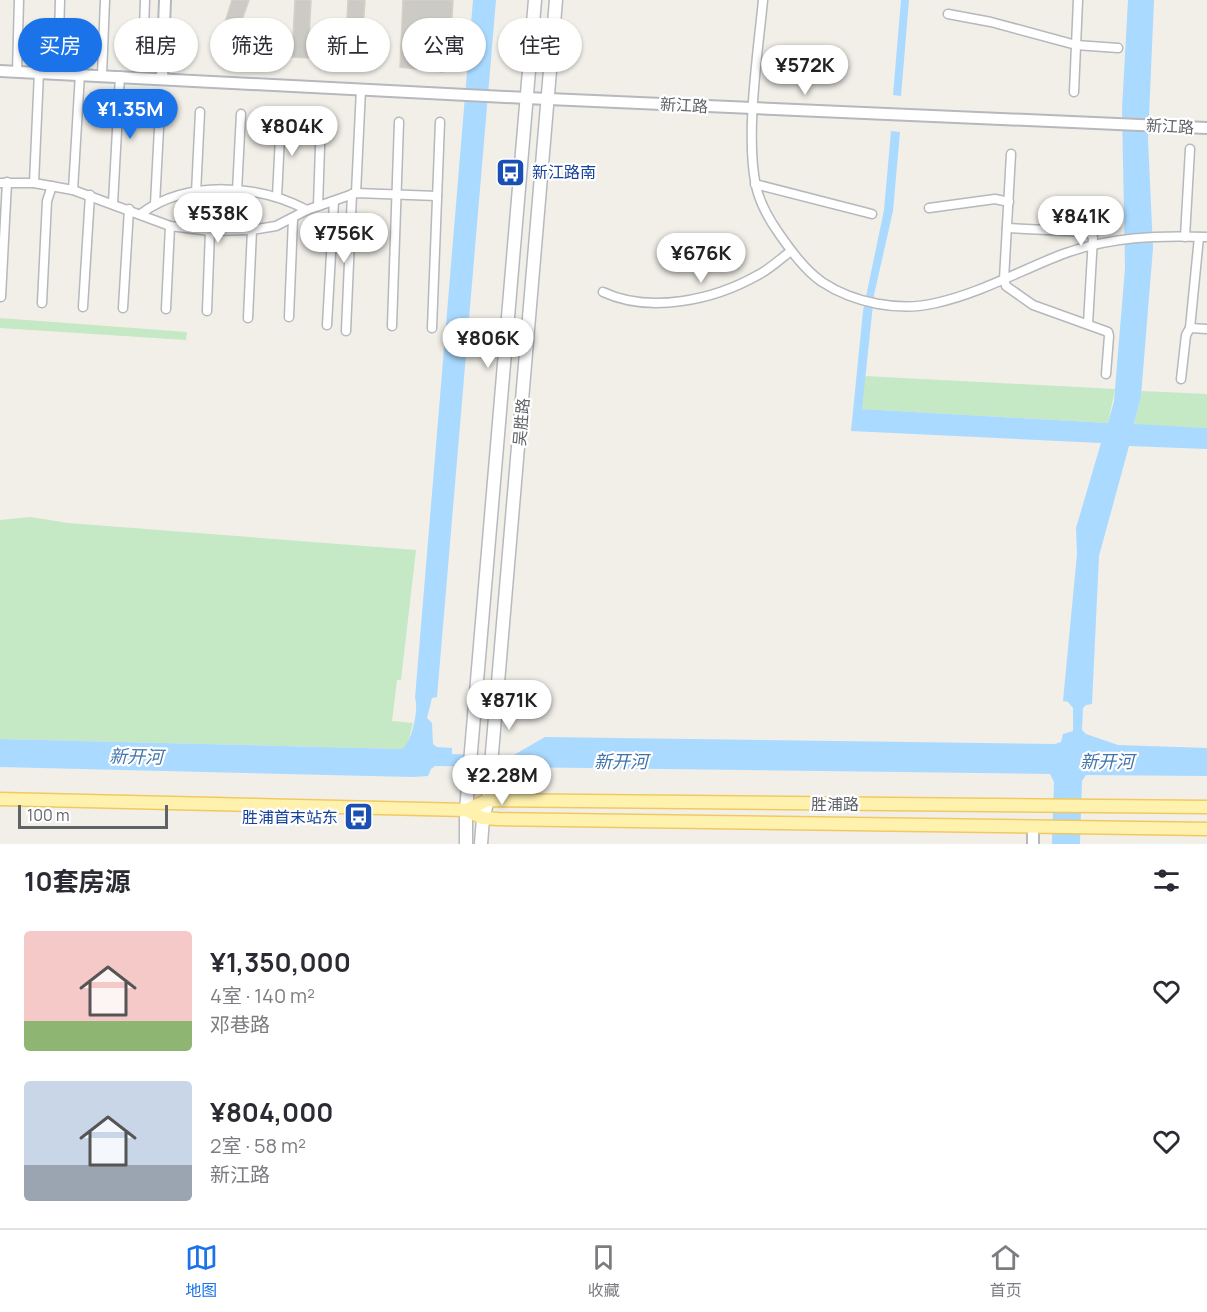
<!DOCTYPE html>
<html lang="zh">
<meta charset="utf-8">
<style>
:root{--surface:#fff;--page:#f7f7f7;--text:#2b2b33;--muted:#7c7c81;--line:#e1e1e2;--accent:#1a73e8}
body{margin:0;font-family:Manrope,"Noto Sans SC",sans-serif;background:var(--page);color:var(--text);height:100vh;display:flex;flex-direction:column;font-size:22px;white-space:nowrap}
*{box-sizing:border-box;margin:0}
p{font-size:20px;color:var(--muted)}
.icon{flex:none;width:33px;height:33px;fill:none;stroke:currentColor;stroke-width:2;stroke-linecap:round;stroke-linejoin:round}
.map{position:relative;height:844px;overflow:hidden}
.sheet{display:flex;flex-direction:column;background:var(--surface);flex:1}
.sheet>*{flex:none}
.guide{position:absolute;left:18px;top:18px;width:600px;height:54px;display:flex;gap:12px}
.scale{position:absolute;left:18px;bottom:15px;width:150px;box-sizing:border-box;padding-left:6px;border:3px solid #5f6368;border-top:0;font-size:16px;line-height:21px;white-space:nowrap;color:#5f6368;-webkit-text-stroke:4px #fff;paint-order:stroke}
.price{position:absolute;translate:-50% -51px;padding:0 14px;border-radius:21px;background:#fff;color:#222;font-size:20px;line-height:39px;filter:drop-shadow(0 2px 3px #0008)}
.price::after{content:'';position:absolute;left:50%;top:36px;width:18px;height:14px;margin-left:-9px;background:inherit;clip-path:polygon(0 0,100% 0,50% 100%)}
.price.current{background:var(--accent);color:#fff}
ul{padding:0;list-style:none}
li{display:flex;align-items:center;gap:18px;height:150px;padding:0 24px}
li span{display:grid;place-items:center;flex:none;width:168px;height:120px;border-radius:6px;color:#555}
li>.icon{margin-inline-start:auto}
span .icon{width:72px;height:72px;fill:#fffc;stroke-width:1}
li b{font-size:26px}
h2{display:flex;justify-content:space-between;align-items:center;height:72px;padding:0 24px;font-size:26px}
.pill{padding:0 21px;border-radius:27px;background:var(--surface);box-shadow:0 2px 4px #0004;font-size:21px;line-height:54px}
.pill.current{background:var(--accent);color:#fff}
.dock{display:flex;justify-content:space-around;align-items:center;height:84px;border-top:2px solid var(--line);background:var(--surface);font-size:16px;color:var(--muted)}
.dock a{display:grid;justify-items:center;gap:3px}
.dock .current{color:var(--accent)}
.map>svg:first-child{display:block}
.green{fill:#c5e8c5}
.water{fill:#aadaff}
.building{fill:#cccac5;stroke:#d6d1c6;stroke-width:1.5}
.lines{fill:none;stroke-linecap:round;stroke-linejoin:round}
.minor-casing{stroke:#b5b8bc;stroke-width:11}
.tertiary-casing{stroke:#b5b8bc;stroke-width:14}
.secondary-casing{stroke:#b6babf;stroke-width:15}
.primary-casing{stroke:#f2c960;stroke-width:15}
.minor{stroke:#fff;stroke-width:8}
.tertiary{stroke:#fff;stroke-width:10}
.secondary{stroke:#fff;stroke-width:12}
.primary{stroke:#fff2af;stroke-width:12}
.labels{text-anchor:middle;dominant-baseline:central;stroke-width:4.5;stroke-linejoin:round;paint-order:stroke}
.street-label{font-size:16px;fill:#5f6368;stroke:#fff}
.transit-label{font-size:16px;fill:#164399;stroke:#fff;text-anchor:start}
.water-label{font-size:18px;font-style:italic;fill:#4174aa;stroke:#fff}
</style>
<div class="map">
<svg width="1207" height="844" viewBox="0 0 1207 844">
<rect width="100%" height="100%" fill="#f1efe8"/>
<g class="green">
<path d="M0 318 187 332 186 340 0 328Z"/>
<path d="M865 376 1115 389 1108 423 861 409Z"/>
<path d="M1142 391 1207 394V428L1134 425Z"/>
<path d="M30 517 68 523 416 550 401 680H397L392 721 413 723 407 746 402 749 0 739V520Z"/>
</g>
<g class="water">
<path d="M473 0H496L437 697 432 698 427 718 432 723 433 744 437 747 452 748V754L512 756 545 737 1055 744 1061 742 1063 734 1073 731V708L1068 702 1063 701 1077 554 1076 528 1101 443 851 431 863 311 884 210 891 131 900 132 893 211 874 295 862 409 1108 423 1114 401 1125 268 1122 109 1128 0H1154L1148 140 1153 248 1141 396 1134 424 1207 428V449L1129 446 1099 556 1092 704 1086 705 1083 708 1082 730 1086 734 1118 745 1207 748V776L1086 775 1082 781 1080 844H1052L1054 782 1050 774 435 766 431 769 428 776 413 777 0 767V739L402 749C412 742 419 709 415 698Z"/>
<path d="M901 0H909L901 96 893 95Z"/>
</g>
<g class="building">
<path d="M232 0H249L232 49 218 44Z"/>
<path d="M295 0H311L308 58 292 57Z"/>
<path d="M348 0H365L361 60 345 59Z"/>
<path d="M403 0H453L452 17 449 19 446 59H444L443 72 400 67Z"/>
</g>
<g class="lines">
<defs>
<g id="minor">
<path d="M763 0C758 53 745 135 756 186 760 204 770 221 780 235 792 252 805 270 822 282 854 303 899 312 936 303 981 293 1021 270 1063 254 1109 237 1158 235 1207 237"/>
<path d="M948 14 991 22 1076 45 1118 48"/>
<path d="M143 56 145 0"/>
<path d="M17 72 19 0"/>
<path d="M58 73 60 0"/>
<path d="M102 75 105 0"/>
<path d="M1074 92 1078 0"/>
<path d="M1011 154 1004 279 1006 286 1033 305 1108 332 1109 336 1106 374"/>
<path d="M0 183H34L73 190 170 226 210 231 252 230 276 226 307 210 356 193 437 196"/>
<path d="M34 183 39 72"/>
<path d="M755 184 872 214"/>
<path d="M73 190 80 74"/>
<path d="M237 191 241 114"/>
<path d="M196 193 200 112"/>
<path d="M356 193 361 89"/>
<path d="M277 197 281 116"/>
<path d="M113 203 120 76"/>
<path d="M155 204 160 109"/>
<path d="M318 206 321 118"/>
<path d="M929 208 995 199 1009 202"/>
<path d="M142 213C188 180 258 184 307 210"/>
<path d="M1007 228 1088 232 1093 237 1088 324"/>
<path d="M1185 237 1190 149"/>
<path d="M603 292C650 314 714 300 758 275 770 269 780 259 791 251"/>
<path d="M1 297 7 182"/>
<path d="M42 303 47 201 52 186"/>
<path d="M83 307 90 195"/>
<path d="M123 308 129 209"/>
<path d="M166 309 170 226"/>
<path d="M207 311 210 231"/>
<path d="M289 317 293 219"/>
<path d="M248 318 252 230"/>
<path d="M327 325 334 201"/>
<path d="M392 326 399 122"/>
<path d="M432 328 440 122"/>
<path d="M1190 328 1199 237"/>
<path d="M346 331 352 194"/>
<path d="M1181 379 1186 335 1190 328 1207 329"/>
</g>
<g id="tertiary">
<path d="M0 71 526 98 1207 128"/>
<path d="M162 78 165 0"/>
<path d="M1033 844V826"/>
</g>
<g id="secondary">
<path d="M466 844V810L535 0"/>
<path d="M481 844 483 818 488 800 556 0"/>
</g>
<g id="primary">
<path d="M0 799 466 810 488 800 1207 807"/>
<path d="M466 810 483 818 498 819 1207 829"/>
</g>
</defs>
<use href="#minor" class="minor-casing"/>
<use href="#tertiary" class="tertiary-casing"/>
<use href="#secondary" class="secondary-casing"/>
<use href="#primary" class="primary-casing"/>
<use href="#minor" class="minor"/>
<use href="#tertiary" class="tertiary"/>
<use href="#secondary" class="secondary"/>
<use href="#primary" class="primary"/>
</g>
<defs>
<symbol id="bus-square" viewBox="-11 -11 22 22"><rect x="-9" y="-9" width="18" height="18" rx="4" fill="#1a4fb4" stroke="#fff"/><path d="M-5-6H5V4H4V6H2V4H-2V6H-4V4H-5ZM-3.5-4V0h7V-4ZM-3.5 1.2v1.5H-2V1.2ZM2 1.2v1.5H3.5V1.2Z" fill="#fff"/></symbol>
</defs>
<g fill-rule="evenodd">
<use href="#bus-square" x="494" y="156" width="33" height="33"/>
<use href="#bus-square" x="342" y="800" width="33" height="33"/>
</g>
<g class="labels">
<g class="street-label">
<text transform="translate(684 105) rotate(3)">新江路</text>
<text transform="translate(1170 126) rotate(3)">新江路</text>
<text transform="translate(521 422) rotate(-85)">吴胜路</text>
<text x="835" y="804">胜浦路</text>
</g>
<g class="transit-label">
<text x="532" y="172">新江路南</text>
<text x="338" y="817" text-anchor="end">胜浦首末站东</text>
</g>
<g class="water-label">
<text transform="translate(136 756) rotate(1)">新开河</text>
<text x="621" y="761">新开河</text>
<text x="1107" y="761">新开河</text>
</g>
</g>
</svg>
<div class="scale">100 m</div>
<b class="price" style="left:805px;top:96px">¥572K</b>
<b class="price current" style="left:130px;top:140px">¥1.35M</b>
<b class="price" style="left:292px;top:157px">¥804K</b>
<b class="price" style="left:218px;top:244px">¥538K</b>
<b class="price" style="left:1081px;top:247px">¥841K</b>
<b class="price" style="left:344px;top:264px">¥756K</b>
<b class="price" style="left:701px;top:284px">¥676K</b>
<b class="price" style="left:488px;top:369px">¥806K</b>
<b class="price" style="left:509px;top:731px">¥871K</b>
<b class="price" style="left:502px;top:806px">¥2.28M</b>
<div class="guide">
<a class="pill current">买房</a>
<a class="pill">租房</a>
<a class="pill">筛选</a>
<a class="pill">新上</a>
<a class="pill">公寓</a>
<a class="pill">住宅</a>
</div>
</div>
<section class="sheet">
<h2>10套房源<svg class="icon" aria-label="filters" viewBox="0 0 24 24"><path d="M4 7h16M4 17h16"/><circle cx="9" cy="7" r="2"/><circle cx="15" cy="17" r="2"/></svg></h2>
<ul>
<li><span style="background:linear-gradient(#f6c9c9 75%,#8fb573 0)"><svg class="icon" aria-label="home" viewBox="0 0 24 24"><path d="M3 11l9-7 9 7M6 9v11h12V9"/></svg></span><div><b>¥1,350,000</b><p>4室 · 140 m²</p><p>邓巷路</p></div><svg class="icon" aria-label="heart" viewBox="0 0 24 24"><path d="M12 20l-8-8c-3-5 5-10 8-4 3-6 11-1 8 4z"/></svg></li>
<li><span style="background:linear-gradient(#c9d6e8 70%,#9aa5b1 0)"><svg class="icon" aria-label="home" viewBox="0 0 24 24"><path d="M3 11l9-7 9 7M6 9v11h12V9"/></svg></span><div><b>¥804,000</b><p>2室 · 58 m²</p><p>新江路</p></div><svg class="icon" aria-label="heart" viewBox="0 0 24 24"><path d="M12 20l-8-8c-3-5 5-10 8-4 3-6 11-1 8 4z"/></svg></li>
</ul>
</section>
<nav class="dock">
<a class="current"><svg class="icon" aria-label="map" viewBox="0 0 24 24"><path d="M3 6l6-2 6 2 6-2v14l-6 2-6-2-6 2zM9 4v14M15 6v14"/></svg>地图</a>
<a><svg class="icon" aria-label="saved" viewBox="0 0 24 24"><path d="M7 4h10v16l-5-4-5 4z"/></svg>收藏</a>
<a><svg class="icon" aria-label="home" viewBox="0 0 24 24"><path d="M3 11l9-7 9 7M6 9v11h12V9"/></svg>首页</a>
</nav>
